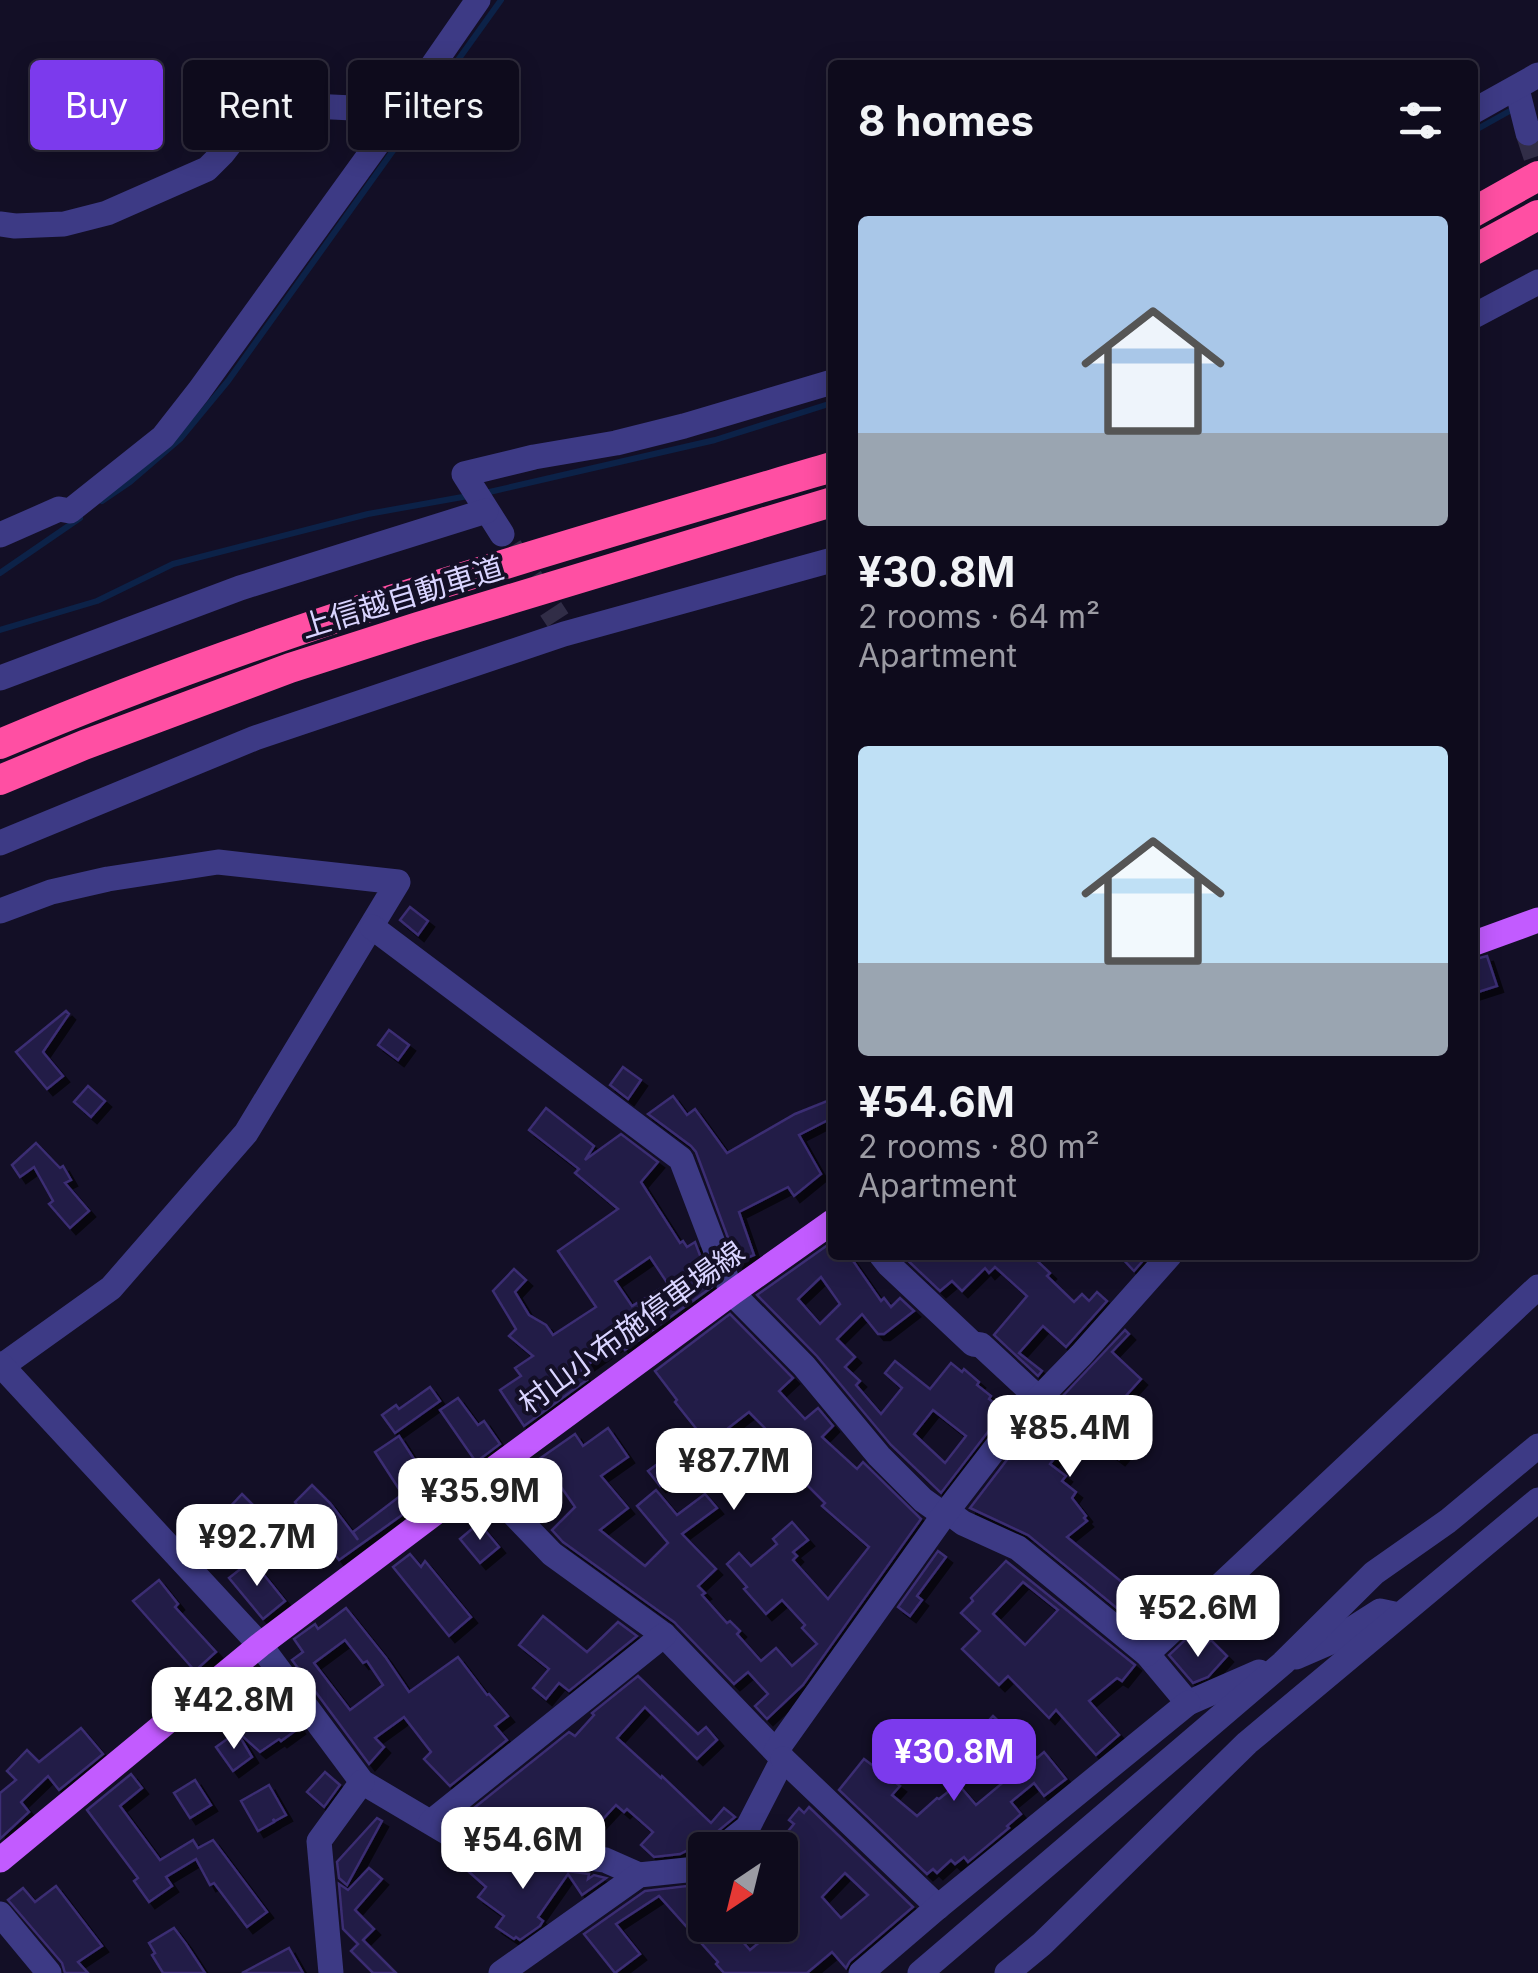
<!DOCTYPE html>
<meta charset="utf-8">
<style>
:root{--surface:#0e0b1c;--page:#171425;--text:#f1f3f6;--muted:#9b9ba3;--line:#2e2b3b;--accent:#7c3aed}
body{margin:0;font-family:Inter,"Noto Sans JP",sans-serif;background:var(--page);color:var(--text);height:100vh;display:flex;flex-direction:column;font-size:38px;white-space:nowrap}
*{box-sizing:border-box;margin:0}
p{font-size:32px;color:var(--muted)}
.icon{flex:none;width:55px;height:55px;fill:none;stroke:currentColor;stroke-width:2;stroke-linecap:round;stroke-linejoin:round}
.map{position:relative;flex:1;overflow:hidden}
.details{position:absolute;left:828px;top:60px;width:650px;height:1200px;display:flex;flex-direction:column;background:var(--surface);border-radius:10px;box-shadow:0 5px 25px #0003,0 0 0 2px var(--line)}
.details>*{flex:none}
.banner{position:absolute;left:30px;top:60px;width:648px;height:90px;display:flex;gap:20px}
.needle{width:65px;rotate:215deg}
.tools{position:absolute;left:688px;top:1832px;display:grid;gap:20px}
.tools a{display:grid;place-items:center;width:110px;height:110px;border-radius:10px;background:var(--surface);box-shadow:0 5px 25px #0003,0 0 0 2px var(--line);font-size:50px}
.price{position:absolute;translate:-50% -85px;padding:0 22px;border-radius:20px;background:#fff;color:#222;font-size:32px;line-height:65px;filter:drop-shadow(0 2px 5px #0008)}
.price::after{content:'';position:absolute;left:50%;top:60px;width:30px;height:22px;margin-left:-15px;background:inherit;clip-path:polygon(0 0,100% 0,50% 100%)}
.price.current{background:var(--accent);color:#fff}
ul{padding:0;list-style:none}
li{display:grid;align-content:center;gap:20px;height:530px;padding:0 30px}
li span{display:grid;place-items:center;height:310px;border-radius:10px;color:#555}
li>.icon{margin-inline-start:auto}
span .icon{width:180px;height:180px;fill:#fffc;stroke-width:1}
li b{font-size:42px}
h2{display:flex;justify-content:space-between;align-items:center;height:120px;padding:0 30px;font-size:42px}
.chip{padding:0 35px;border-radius:10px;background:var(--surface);box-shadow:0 5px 25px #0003,0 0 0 2px var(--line);font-size:35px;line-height:90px}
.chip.current{background:var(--accent);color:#fff}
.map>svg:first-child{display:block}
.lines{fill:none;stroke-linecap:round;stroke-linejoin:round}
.stream{stroke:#0c2248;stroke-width:6}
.building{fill:#241b47;stroke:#3b2d73;stroke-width:2.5;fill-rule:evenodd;filter:url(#shadow)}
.minor-tunnel{stroke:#312d47;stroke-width:25;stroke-dasharray:25 12;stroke-linecap:butt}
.minor{stroke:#3d3a85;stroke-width:25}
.major{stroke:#c25bff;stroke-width:25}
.highway{stroke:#ff4fa3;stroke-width:30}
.labels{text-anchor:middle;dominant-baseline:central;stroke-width:8;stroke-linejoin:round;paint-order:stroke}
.street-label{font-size:30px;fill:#d9d4ff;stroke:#130f26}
</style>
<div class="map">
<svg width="1538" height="1973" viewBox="0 0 1538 1973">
<defs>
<filter id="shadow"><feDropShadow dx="6" dy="6" stdDeviation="0" flood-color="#0009"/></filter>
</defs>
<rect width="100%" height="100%" fill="#130f26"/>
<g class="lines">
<g class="stream">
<path d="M1472 132 1515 108"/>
<path d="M485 493 715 440 832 403"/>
<path d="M102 501 130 482 180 439 228 381 501 0"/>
<path d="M0 573 80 518"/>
<path d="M0 630 97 601 173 564 368 514 468 496"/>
</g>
</g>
<g class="building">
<path d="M410 907 428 921 418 935 400 920Z"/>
<path d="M1487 956 1497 986 1472 994V960Z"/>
<path d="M66 1011 69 1014 43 1052 63 1076 47 1089 16 1052Z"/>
<path d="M389 1030 409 1045 398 1060 378 1045Z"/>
<path d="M623 1067 641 1080 628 1099 610 1085Z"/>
<path d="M88 1086 105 1101 91 1117 74 1102Z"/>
<path d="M673 1096 687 1115 695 1109 727 1153 795 1114 832 1099V1118L799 1135 821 1174 794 1196 788 1187 739 1212 754 1255 737 1262 696 1152 691 1146 648 1114Z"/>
<path d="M546 1108 594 1146 585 1160 621 1134 658 1162 641 1182 680 1243 683 1241 687 1247 695 1242 712 1287 625 1350 620 1342 580 1370 587 1380 524 1426 500 1390 521 1376 515 1368 533 1356 509 1336 516 1329 493 1291 514 1269 526 1280 515 1292 529 1315 546 1325 553 1335 596 1307 558 1251 618 1209 575 1173 579 1169 529 1130ZM650 1257 668 1284 632 1306 615 1281Z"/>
<path d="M36 1143 60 1168 63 1166 71 1180 65 1183 89 1211 70 1228 49 1204 53 1201 34 1167 20 1177 12 1165Z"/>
<path d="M832 1242V1255H849L881 1301 884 1298 891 1307 900 1298 914 1311 884 1334H878L862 1314 837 1339 855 1357 845 1367 860 1381 856 1385 881 1414 902 1388 885 1373 895 1361 930 1389 951 1363 962 1372 964 1369 979 1382 977 1385 991 1396 989 1399 1004 1411 941 1493 891 1445 816 1355 757 1295ZM821 1277 840 1304 820 1324 798 1299ZM933 1410 966 1436 945 1463 914 1434Z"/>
<path d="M902 1255H1031L1050 1273 1047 1276 1074 1302 1082 1294 1089 1301 1097 1292 1107 1301 1066 1347 1043 1326 1019 1353 1042 1371 1038 1376 994 1335 1027 1296 995 1267 989 1273 985 1268 962 1291 952 1281 940 1291Z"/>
<path d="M1119 1255H1144L1146 1257 1134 1271Z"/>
<path d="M730 1314 793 1378 779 1391 805 1419 818 1408 833 1426 822 1437 857 1469 863 1462 921 1519 803 1685 767 1719 755 1706 768 1694 748 1672 734 1684 674 1622 563 1542 552 1530 575 1507 559 1484 547 1492 529 1466 575 1434 583 1446 608 1428 628 1457 601 1476 628 1508 600 1530 645 1566 668 1543 637 1506 656 1490 677 1515 705 1494 717 1508 682 1534 716 1569 698 1586 705 1593 702 1595 727 1623 730 1621 740 1631 737 1634 761 1661 776 1648 792 1666 817 1644 802 1628 805 1625 782 1600 766 1614 744 1589 747 1587 727 1564 739 1553 751 1566 777 1544 773 1539 792 1522 808 1540 793 1552 797 1556 793 1560 828 1599 869 1547 822 1506 825 1503 796 1474 803 1467 749 1412 722 1433 740 1455 726 1466 675 1402 677 1400 655 1371Z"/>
<path d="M1125 1330 1129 1334 1112 1352 1141 1379 1113 1410 1141 1433 1119 1459 1107 1450 1110 1447 1082 1423 1050 1464 1066 1476 1062 1481 1076 1492 1072 1498 1086 1516 1084 1518 1087 1521 1067 1537 1157 1611 1176 1591 1183 1598 1146 1632 1028 1535 970 1508 1026 1435Z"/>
<path d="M430 1387 440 1401 395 1433 382 1415 396 1405 399 1409Z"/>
<path d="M458 1398 478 1425 484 1421 500 1444 476 1462 440 1410Z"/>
<path d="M399 1436 432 1487 408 1503 375 1452Z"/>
<path d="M675 1451 686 1465 660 1486 648 1471Z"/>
<path d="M312 1485 330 1503 358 1540 353 1532 400 1496 409 1510 339 1560 295 1502Z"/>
<path d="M242 1494 260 1512 265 1506 284 1524 271 1538 267 1533 248 1554 233 1540 246 1527 228 1509Z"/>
<path d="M479 1523 499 1547 480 1563 460 1539Z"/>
<path d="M938 1551 946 1557 917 1596 922 1600 910 1616 898 1607Z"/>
<path d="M410 1554 421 1567 425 1561 471 1617 449 1636 393 1567Z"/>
<path d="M252 1560 285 1601 263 1619 229 1578Z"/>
<path d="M1006 1561 1135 1665 1122 1681 1117 1678 1089 1701 1119 1735 1096 1755 1056 1710 1049 1718 1008 1676 999 1685 962 1649 980 1631 961 1613 973 1601 971 1598ZM1023 1582 1058 1610 1025 1645 993 1614Z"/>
<path d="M159 1580 178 1604 175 1607 216 1652 195 1671 133 1601Z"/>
<path d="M346 1608 386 1658 409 1692 458 1657 487 1695 489 1694 508 1716 495 1726 507 1740 450 1786 424 1759 431 1752 404 1717 375 1738 384 1747 369 1764 292 1660 303 1652 294 1639 315 1624 318 1629ZM345 1640 363 1663 367 1661 383 1685 350 1710 314 1663Z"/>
<path d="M543 1616 587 1652 618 1622 637 1636 569 1691 559 1683 546 1699 533 1688 549 1669 519 1645Z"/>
<path d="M1186 1639 1199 1652 1211 1640 1227 1656 1208 1677 1193 1683 1169 1655Z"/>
<path d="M638 1676 698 1734 706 1727 717 1740 697 1759 645 1707 617 1738 661 1778 662 1776 711 1823 724 1808 735 1817 706 1841 680 1854 654 1857 641 1845 653 1832 627 1809 624 1812 616 1805 591 1832V1842L465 1824 459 1820 569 1732 575 1736 594 1715 592 1713Z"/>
<path d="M279 1702 299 1728 281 1741 279 1739 260 1752 238 1732Z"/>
<path d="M993 1716 1037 1758 1044 1752 1066 1779 1044 1796 1034 1783 1011 1802 1021 1814 1007 1826 1009 1828 968 1862 964 1857 955 1864 951 1860 937 1873 933 1869 927 1874 839 1790 864 1759 900 1786 892 1795 917 1816 937 1798 939 1799 958 1784 976 1805 1012 1775 972 1738Z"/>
<path d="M81 1728 103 1754 59 1790 48 1776 21 1802 29 1812 0 1839V1793L16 1780 7 1771 27 1750 39 1762Z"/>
<path d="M237 1732 252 1757 233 1771 216 1747Z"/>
<path d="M325 1772 340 1785 324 1807 307 1792Z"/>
<path d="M131 1774 142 1788 120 1806 160 1860 193 1840 198 1848 213 1840 267 1912 247 1927 214 1883 210 1885 196 1859 166 1877 172 1886 149 1902 134 1881 138 1878 87 1810Z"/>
<path d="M195 1780 211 1805 190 1818 174 1793Z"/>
<path d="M269 1785 286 1815 275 1821 273 1819 274 1822 258 1831 241 1801Z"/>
<path d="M809 1807 913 1907 850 1961 846 1968 832 1952 807 1973H724L716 1964 718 1962 659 1896 616 1924 640 1954 615 1973 584 1934 645 1891 687 1886 691 1890 696 1885 705 1882V1925H728L750 1950 780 1925V1841L794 1824 789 1820 799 1808 804 1813ZM845 1873 868 1895 841 1918 822 1897Z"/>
<path d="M377 1818 382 1821 347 1885 339 1878 337 1862Z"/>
<path d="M478 1859 589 1874 588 1879 594 1875 606 1878 582 1895 568 1874 538 1917 543 1921 540 1926 520 1940 516 1937 514 1939 496 1927 504 1916 478 1897 486 1887 468 1871Z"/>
<path d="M369 1868 382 1879 355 1910 374 1929 363 1940 396 1973H373L351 1951 358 1944 343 1929 339 1884 348 1890Z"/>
<path d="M56 1886 102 1946 78 1962 88 1973H65L62 1963 8 1900 23 1888 35 1902Z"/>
<path d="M174 1928 186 1944 205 1973H163L152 1955 155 1953 149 1943Z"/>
<path d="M289 1948 303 1973H242Z"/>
</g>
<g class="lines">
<g class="minor-tunnel">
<path d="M1528 133 1538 163"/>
<path d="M510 547 558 620"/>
</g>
<g class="minor">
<path d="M1517 89 1528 133"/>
<path d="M1472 112 1538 75"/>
<path d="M0 224 15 226 64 224 107 213 207 169 222 154 239 132 264 115 290 105 353 108 399 114"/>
<path d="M1472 317 1538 282"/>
<path d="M502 534 464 474 534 457 616 443 684 426 832 382"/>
<path d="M0 535 59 509 70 511 163 437 199 391 399 114 478 0"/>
<path d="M0 678 240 588 486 511"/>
<path d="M0 843 255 738 564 634 832 560"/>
<path d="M0 911 51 892 108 879 218 862 398 882 246 1133 111 1288 2 1366"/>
<path d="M372 927 681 1159 732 1293 804 1366 879 1456 923 1500 944 1515"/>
<path d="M881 1255 889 1265 973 1344 981 1345 1039 1399"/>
<path d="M0 1364 260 1645 362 1782 460 1840 605 1860 639 1875"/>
<path d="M480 1479 552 1554 664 1635 783 1759 748 1827 719 1850"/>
<path d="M947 1511 963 1523 1018 1548 1147 1654 1188 1703 1259 1672"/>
<path d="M1147 1654 1538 1287"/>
<path d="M1296 1657 1333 1641 1380 1611 1394 1614"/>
<path d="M776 1751 944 1515 1014 1424 1081 1355 1170 1255"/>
<path d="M783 1759 938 1907"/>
<path d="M431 1822 664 1635"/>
<path d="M0 1914 49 1973"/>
<path d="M331 1973 319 1841 362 1782"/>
<path d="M501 1973 639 1875 696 1869 705 1862"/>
<path d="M861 1973 938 1907 1188 1703"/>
<path d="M920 1973 1283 1663 1374 1573 1448 1521 1538 1446"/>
<path d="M1007 1973 1042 1944 1247 1743 1538 1500"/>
</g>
<g class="major">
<path d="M1472 944 1538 920"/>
<path d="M0 1860 260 1645 480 1479 732 1293 832 1222"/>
</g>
<g class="highway">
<path d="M1472 213 1538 176"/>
<path d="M1472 251 1538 215"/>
<path d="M0 744C269 629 552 549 832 467"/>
<path d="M0 780 84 745 290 668 418 627 832 502"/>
</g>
</g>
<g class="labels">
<g class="street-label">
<text transform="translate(402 597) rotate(-17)">上信越自動車道</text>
<text transform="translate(631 1327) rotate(-36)">村山小布施停車場線</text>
</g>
</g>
</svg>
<div class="tools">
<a><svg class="needle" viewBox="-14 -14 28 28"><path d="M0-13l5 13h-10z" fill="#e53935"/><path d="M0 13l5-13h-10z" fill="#9b9ba3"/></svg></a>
</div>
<b class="price" style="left:1070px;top:1480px">¥85.4M</b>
<b class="price" style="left:734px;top:1513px">¥87.7M</b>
<b class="price" style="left:480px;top:1543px">¥35.9M</b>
<b class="price" style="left:257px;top:1589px">¥92.7M</b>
<b class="price" style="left:1198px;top:1660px">¥52.6M</b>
<b class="price" style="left:234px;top:1752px">¥42.8M</b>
<b class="price current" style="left:954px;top:1804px">¥30.8M</b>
<b class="price" style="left:523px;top:1892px">¥54.6M</b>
<div class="banner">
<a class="chip current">Buy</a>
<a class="chip">Rent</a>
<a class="chip">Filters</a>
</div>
<section class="details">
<h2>8 homes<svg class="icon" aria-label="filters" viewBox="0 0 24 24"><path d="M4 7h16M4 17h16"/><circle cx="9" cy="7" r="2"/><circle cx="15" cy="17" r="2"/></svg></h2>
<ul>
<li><span style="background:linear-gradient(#a9c7e8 70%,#9aa5b1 0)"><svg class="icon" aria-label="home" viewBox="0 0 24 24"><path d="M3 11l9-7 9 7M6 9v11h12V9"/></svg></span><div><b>¥30.8M</b><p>2 rooms · 64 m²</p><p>Apartment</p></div></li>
<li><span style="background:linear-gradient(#bfe0f5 70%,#9aa5b1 0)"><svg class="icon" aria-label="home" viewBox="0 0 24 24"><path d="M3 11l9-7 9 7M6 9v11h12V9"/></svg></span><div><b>¥54.6M</b><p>2 rooms · 80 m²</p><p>Apartment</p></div></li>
</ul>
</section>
</div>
